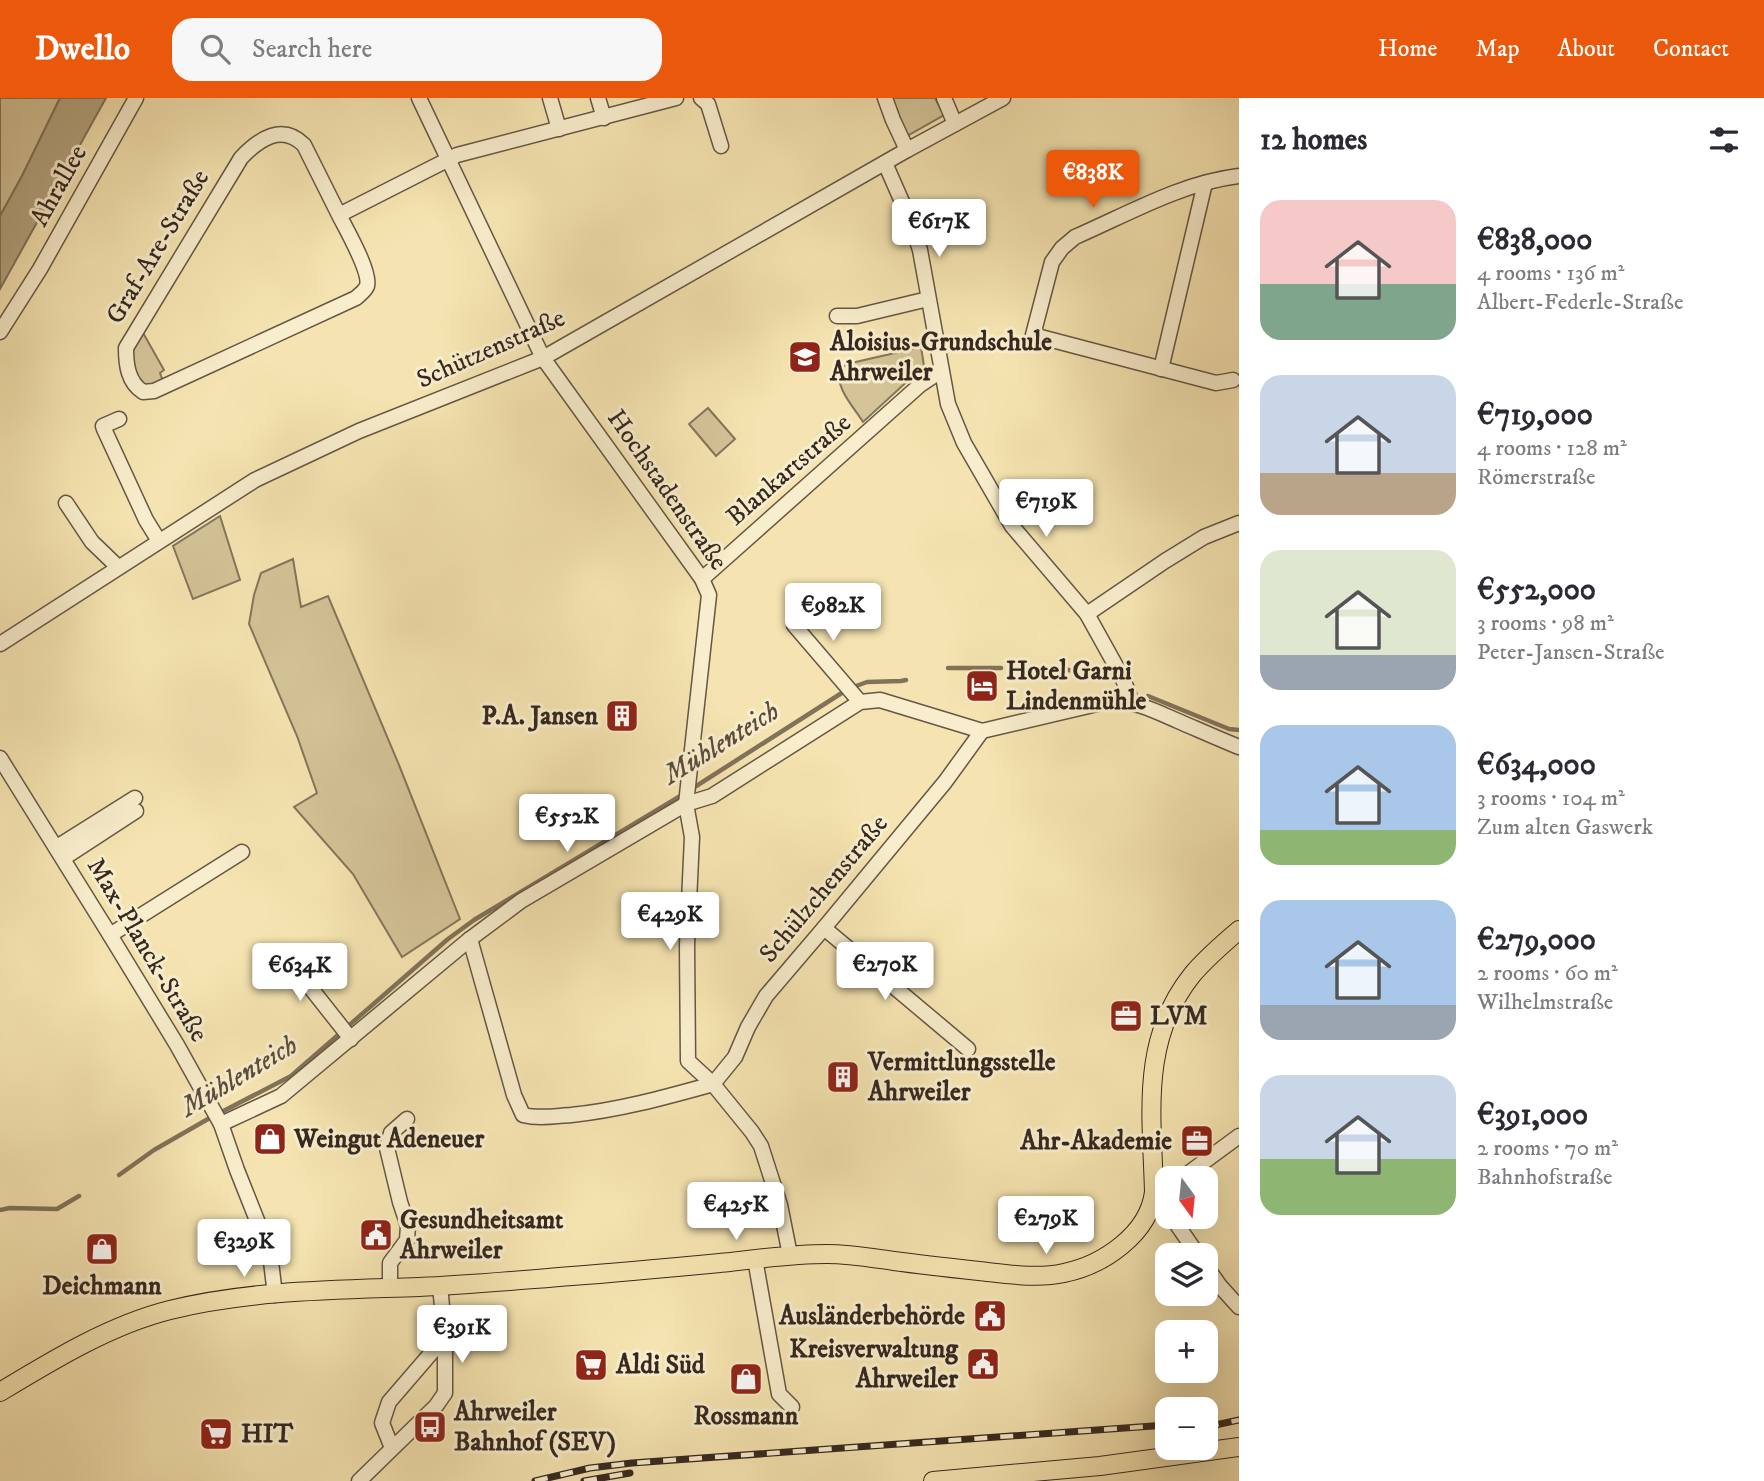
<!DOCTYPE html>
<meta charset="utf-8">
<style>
:root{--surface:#fff;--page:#f7f7f7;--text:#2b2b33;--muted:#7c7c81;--accent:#ea580c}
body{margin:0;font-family:"IM FELL DW Pica",serif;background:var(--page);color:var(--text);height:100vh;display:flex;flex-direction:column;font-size:26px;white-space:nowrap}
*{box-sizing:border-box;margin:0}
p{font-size:23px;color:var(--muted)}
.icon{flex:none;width:38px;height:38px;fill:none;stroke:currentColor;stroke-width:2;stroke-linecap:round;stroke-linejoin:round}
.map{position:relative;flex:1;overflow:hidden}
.side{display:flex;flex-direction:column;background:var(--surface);width:525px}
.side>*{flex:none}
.needle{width:46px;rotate:165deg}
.fabs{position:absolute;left:1155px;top:1068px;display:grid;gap:14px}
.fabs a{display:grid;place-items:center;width:63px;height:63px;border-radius:14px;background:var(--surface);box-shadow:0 7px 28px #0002;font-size:35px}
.price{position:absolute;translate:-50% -60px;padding:0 16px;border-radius:7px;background:#fff;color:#222;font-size:23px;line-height:46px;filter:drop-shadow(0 2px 4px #0008)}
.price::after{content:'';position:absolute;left:50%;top:42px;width:21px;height:16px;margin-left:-10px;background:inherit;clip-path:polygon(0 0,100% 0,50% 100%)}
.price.selected{background:var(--accent);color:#fff}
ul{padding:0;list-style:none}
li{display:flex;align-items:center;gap:21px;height:175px;padding:0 21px}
li span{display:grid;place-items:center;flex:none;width:196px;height:140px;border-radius:21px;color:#555}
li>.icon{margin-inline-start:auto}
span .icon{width:84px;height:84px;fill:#fffc;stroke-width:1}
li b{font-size:30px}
h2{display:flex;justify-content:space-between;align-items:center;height:84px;padding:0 21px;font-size:30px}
header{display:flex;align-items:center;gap:42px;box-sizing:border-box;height:98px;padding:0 35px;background:var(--accent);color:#fff}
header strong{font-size:33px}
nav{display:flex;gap:38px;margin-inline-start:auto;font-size:24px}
.search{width:490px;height:63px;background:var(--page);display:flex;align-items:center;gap:18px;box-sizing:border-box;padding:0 24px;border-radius:21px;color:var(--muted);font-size:26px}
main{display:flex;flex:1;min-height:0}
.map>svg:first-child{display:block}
.green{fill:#d4c498;stroke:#84765c;stroke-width:2}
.water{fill:#b4a480;stroke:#81725a;stroke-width:2}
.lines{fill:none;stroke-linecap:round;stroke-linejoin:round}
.stream{stroke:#81725a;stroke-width:4.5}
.minor-casing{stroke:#655744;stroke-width:17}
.major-casing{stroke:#352820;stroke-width:20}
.minor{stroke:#f8edcc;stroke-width:14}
.major{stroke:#f5e4b1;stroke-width:18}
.rail-casing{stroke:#352820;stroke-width:7}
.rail{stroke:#f8edcc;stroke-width:4.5;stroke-dasharray:13;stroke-linecap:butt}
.labels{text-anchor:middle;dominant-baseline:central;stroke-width:6;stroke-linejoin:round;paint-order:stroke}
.street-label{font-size:26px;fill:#352820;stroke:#f8edcc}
.poi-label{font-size:26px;font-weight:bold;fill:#352820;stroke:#f8edcc;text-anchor:start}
.water-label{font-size:28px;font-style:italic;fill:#5b4d3d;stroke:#f8edcc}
</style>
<header>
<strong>Dwello</strong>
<div class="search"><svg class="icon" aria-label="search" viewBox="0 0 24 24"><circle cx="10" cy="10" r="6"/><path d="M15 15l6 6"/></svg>Search here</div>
<nav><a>Home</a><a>Map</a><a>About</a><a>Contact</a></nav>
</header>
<main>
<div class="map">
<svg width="1239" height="1383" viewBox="0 0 1239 1383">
<rect width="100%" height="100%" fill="#f5e4b1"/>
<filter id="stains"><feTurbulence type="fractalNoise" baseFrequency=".00286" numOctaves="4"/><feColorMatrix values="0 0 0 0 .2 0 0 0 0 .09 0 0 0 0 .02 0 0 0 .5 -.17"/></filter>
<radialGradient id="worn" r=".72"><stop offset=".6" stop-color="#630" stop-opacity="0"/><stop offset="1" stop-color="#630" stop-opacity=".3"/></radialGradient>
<g class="green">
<path d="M0 0H60L22 78 0 118Z"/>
<path d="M892 0H935L944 17 907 38Z"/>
<path d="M142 233 164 272 160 275 163 283 149 289 142 287 138 283 130 254Z"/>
<path d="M921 249 924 268 863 324C853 308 836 291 839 272L847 266Z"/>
<path d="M708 310 735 341 716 358 689 326Z"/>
<path d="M220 418 240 482 193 501 173 448Z"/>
<path d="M293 461 301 509 328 498 399 667 460 821 402 859 353 776 294 709 317 695 297 638 249 526 254 497 261 475Z"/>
</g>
<path class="water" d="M60 0H106L0 191V118L22 78Z"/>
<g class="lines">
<g class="stream">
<path d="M948 570H1001"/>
<path d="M1062 571 1114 579"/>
<path d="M1148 598 1229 631 1239 632"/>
<path d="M690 692 848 591 867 584 901 583 906 582"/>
<path d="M119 1077 154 1052 208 1021 291 978 448 841 474 822 682 697"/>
<path d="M0 1112 10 1110 57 1111 79 1098"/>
</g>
<defs>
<g id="minor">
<path d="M419 0 543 260 702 481 709 497 686 706 692 739 687 847 688 963 713 986 752 1034 761 1048 780 1107 790 1157"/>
<path d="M550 0 559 31"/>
<path d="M598 0 604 20"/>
<path d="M701 0 708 6 721 48"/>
<path d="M885 0 893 22 907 52"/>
<path d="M944 0 955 26"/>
<path d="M885 65 910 122 920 152 948 306 964 345 1012 428 1087 516 1122 579 1129 596 1130 605"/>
<path d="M339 117 304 47C282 25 259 41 241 60L126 250C126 267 128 284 143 294L154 293 356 200C360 196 365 193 367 188 371 174 346 131 339 117L457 57 676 0"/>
<path d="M837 218H857L928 201"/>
<path d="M0 234 40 171 136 0"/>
<path d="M1161 271 1205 85"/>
<path d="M1233 282 1216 285 1033 237 1052 164 1062 150 1075 139C1128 116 1181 85 1239 78"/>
<path d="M119 321 103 328 104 331 146 422 159 443"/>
<path d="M66 405 92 444 118 469"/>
<path d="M702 481 920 287 941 273"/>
<path d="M1087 516 1165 463 1204 439 1239 425"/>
<path d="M794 527 860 604"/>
<path d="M0 546 255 382 359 333 543 260 907 52 1003 0"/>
<path d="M0 660 110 837 177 947 221 1026 237 1072 270 1155 275 1197"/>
<path d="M57 749 135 700"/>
<path d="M64 760 136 713"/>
<path d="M824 830 968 951"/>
<path d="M110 837 242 754"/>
<path d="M470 841 514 997 523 1017C539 1021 555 1018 571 1017 620 1012 666 999 713 986"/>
<path d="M287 860 351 941"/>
<path d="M713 986 735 959 748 929 766 898 824 830 945 684 982 633"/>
<path d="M221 1026 281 998 470 841 521 803 686 706 712 698 860 604 880 602 982 633 1110 603C1134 602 1157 614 1178 623 1199 632 1219 641 1239 649"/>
<path d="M1182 1080 1239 1038"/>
<path d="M1171 1118 1198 1157"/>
<path d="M755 1161 779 1296 792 1309"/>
<path d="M1206 1168 1220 1188 1239 1209"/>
<path d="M390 1190V1165L407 1142 408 1128 400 1104 387 1050 391 1035 407 1021"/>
<path d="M392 1350 382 1325 389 1304 445 1239"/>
<path d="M359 1383 436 1308 445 1295V1239L440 1188"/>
</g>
<g id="major">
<path d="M0 1294C53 1262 110 1227 170 1212 251 1192 337 1192 419 1189 470 1187 521 1182 572 1178 625 1174 677 1169 730 1164 763 1160 795 1156 827 1156 850 1156 872 1160 894 1163 923 1167 951 1170 979 1173 1007 1176 1037 1181 1064 1175 1103 1167 1149 1136 1154 1094 1152 1017 1140 942 1192 877 1206 860 1223 846 1239 832"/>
<path d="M933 1383 1100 1368 1239 1349"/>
</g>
</defs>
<use href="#minor" class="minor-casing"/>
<use href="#major" class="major-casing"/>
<use href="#minor" class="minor"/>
<use href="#major" class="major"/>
<defs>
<g id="rail">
<path d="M1206 1329 1239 1322"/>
<path d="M535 1383 590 1370 632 1365 1167 1327"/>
<path d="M584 1383 630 1375"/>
</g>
</defs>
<use href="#rail" class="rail-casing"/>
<use href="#rail" class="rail"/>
</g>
<defs>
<symbol id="school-square" viewBox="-11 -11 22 22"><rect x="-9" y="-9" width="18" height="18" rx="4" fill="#8f2418" stroke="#f8edcc"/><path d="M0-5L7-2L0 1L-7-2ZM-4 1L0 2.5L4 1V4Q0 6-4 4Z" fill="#fff"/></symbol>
<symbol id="hotel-square" viewBox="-11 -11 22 22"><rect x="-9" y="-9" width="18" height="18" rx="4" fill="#8f2418" stroke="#f8edcc"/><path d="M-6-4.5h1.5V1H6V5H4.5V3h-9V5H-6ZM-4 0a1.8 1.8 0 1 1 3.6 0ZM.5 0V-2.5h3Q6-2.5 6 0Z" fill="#fff"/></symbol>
<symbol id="building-square" viewBox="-11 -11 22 22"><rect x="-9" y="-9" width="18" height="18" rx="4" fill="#8f2418" stroke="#f8edcc"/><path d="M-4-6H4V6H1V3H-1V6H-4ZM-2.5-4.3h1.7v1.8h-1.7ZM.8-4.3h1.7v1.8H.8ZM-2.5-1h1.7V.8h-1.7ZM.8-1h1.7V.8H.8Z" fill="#fff"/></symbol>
<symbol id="office-square" viewBox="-11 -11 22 22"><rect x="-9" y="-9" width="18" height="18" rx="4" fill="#8f2418" stroke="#f8edcc"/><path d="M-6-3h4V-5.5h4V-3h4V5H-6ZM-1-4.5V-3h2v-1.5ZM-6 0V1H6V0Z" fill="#fff"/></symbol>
<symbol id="shop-square" viewBox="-11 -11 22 22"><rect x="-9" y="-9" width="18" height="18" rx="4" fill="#8f2418" stroke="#f8edcc"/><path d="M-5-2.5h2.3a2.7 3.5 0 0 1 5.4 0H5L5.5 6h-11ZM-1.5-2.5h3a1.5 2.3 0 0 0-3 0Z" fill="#fff"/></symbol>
<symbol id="civic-square" viewBox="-11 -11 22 22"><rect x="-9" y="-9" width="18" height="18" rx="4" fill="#8f2418" stroke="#f8edcc"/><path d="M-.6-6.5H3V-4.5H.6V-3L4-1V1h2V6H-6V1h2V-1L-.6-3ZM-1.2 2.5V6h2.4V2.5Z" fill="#fff"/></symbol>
<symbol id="supermarket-square" viewBox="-11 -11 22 22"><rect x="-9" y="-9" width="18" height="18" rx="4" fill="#8f2418" stroke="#f8edcc"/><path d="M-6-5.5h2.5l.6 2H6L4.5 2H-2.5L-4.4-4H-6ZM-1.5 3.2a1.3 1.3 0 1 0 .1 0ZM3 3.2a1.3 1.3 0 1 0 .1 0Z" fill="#fff"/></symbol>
<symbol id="bus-square" viewBox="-11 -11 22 22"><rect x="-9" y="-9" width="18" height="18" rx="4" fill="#8f2418" stroke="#f8edcc"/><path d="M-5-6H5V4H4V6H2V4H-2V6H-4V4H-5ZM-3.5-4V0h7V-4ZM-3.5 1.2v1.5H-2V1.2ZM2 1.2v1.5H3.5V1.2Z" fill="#fff"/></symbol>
</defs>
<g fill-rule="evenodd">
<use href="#school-square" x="786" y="240" width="38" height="38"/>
<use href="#hotel-square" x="963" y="569" width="38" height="38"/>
<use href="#building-square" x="603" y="599" width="38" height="38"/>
<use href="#office-square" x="1107" y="899" width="38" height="38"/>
<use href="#building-square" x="824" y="960" width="38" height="38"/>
<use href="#shop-square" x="251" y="1022" width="38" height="38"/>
<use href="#office-square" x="1178" y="1024" width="38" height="38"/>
<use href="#civic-square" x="357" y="1118" width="38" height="38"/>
<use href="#shop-square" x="83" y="1132" width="38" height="38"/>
<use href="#civic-square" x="971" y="1199" width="38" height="38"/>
<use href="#civic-square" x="964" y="1247" width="38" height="38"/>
<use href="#supermarket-square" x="572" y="1248" width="38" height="38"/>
<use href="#shop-square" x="727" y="1262" width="38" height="38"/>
<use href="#bus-square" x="411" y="1310" width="38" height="38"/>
<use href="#supermarket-square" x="197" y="1317" width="38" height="38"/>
</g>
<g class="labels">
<g class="street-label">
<text transform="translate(59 88) rotate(-61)">Ahrallee</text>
<text transform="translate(158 149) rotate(-59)">Graf-Are-Straße</text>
<text transform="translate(491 251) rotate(-24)">Schützenstraße</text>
<text transform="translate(789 372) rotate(-41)">Blankartstraße</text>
<text transform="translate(667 392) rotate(55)">Hochstadenstraße</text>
<text transform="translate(824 791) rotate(-50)">Schülzchenstraße</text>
<text transform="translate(147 852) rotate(59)">Max-Planck-Straße</text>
</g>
<g class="poi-label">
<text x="830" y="244">Aloisius-Grundschule<tspan x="830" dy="30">Ahrweiler</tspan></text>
<text x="1006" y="573">Hotel Garni<tspan x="1006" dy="30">Lindenmühle</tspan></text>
<text x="598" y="618" text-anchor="end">P.A. Jansen</text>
<text x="1150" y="918">LVM</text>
<text x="868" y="964">Vermittlungsstelle<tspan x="868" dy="30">Ahrweiler</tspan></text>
<text x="294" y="1041">Weingut Adeneuer</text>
<text x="1172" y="1043" text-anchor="end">Ahr-Akademie</text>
<text x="400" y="1122">Gesundheitsamt<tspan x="400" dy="30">Ahrweiler</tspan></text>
<text x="102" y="1188" text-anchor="middle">Deichmann</text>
<text x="965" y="1218" text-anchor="end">Ausländerbehörde</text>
<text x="958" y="1251" text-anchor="end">Kreisverwaltung<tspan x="958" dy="30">Ahrweiler</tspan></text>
<text x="616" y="1267">Aldi Süd</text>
<text x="454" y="1314">Ahrweiler<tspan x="454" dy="30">Bahnhof (SEV)</tspan></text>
<text x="746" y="1318" text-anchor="middle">Rossmann</text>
<text x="241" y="1336">HIT</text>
</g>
<g class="water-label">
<text transform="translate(721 645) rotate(-32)">Mühlenteich</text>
<text transform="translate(239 978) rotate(-31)">Mühlenteich</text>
</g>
</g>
<rect width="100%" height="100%" filter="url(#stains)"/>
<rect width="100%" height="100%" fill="url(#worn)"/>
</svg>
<div class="fabs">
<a><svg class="needle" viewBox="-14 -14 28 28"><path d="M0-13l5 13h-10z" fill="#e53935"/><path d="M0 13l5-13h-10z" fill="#7c7c81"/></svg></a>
<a><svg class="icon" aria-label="layers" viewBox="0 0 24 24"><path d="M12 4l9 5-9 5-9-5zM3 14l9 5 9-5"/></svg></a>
<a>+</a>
<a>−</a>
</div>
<b class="price selected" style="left:1093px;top:112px">€838K</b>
<b class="price" style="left:939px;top:161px">€617K</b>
<b class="price" style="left:1046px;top:441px">€719K</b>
<b class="price" style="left:833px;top:545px">€982K</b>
<b class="price" style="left:567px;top:756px">€552K</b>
<b class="price" style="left:670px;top:854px">€429K</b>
<b class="price" style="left:885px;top:904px">€270K</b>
<b class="price" style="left:300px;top:905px">€634K</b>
<b class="price" style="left:736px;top:1144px">€425K</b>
<b class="price" style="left:1046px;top:1158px">€279K</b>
<b class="price" style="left:244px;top:1181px">€329K</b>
<b class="price" style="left:462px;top:1267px">€391K</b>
</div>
<section class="side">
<h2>12 homes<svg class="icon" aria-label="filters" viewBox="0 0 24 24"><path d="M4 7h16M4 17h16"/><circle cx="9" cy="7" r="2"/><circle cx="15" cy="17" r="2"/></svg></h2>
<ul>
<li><span style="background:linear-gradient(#f6c9c9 60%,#7fa58c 0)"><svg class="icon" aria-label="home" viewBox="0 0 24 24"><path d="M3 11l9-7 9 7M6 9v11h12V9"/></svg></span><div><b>€838,000</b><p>4 rooms · 136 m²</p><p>Albert-Federle-Straße</p></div></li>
<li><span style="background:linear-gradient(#c9d6e8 70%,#b9a48a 0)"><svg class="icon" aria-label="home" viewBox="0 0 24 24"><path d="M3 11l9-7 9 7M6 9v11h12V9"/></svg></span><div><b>€719,000</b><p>4 rooms · 128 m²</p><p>Römerstraße</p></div></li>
<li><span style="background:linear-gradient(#dfe7d0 75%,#9aa5b1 0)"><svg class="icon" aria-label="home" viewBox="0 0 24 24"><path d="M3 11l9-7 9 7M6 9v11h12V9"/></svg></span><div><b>€552,000</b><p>3 rooms · 98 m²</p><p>Peter-Jansen-Straße</p></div></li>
<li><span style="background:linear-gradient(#a9c7e8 75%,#8fb573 0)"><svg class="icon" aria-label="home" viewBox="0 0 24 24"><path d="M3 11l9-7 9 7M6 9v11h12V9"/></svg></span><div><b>€634,000</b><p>3 rooms · 104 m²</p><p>Zum alten Gaswerk</p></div></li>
<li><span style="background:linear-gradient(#a9c7e8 75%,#9aa5b1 0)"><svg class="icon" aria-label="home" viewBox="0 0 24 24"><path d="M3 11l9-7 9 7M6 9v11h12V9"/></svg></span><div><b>€279,000</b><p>2 rooms · 60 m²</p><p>Wilhelmstraße</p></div></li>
<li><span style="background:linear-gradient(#c9d6e8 60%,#8fb573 0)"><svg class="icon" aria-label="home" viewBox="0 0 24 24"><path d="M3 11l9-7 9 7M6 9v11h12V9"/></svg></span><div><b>€391,000</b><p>2 rooms · 70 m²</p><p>Bahnhofstraße</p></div></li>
</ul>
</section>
</main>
